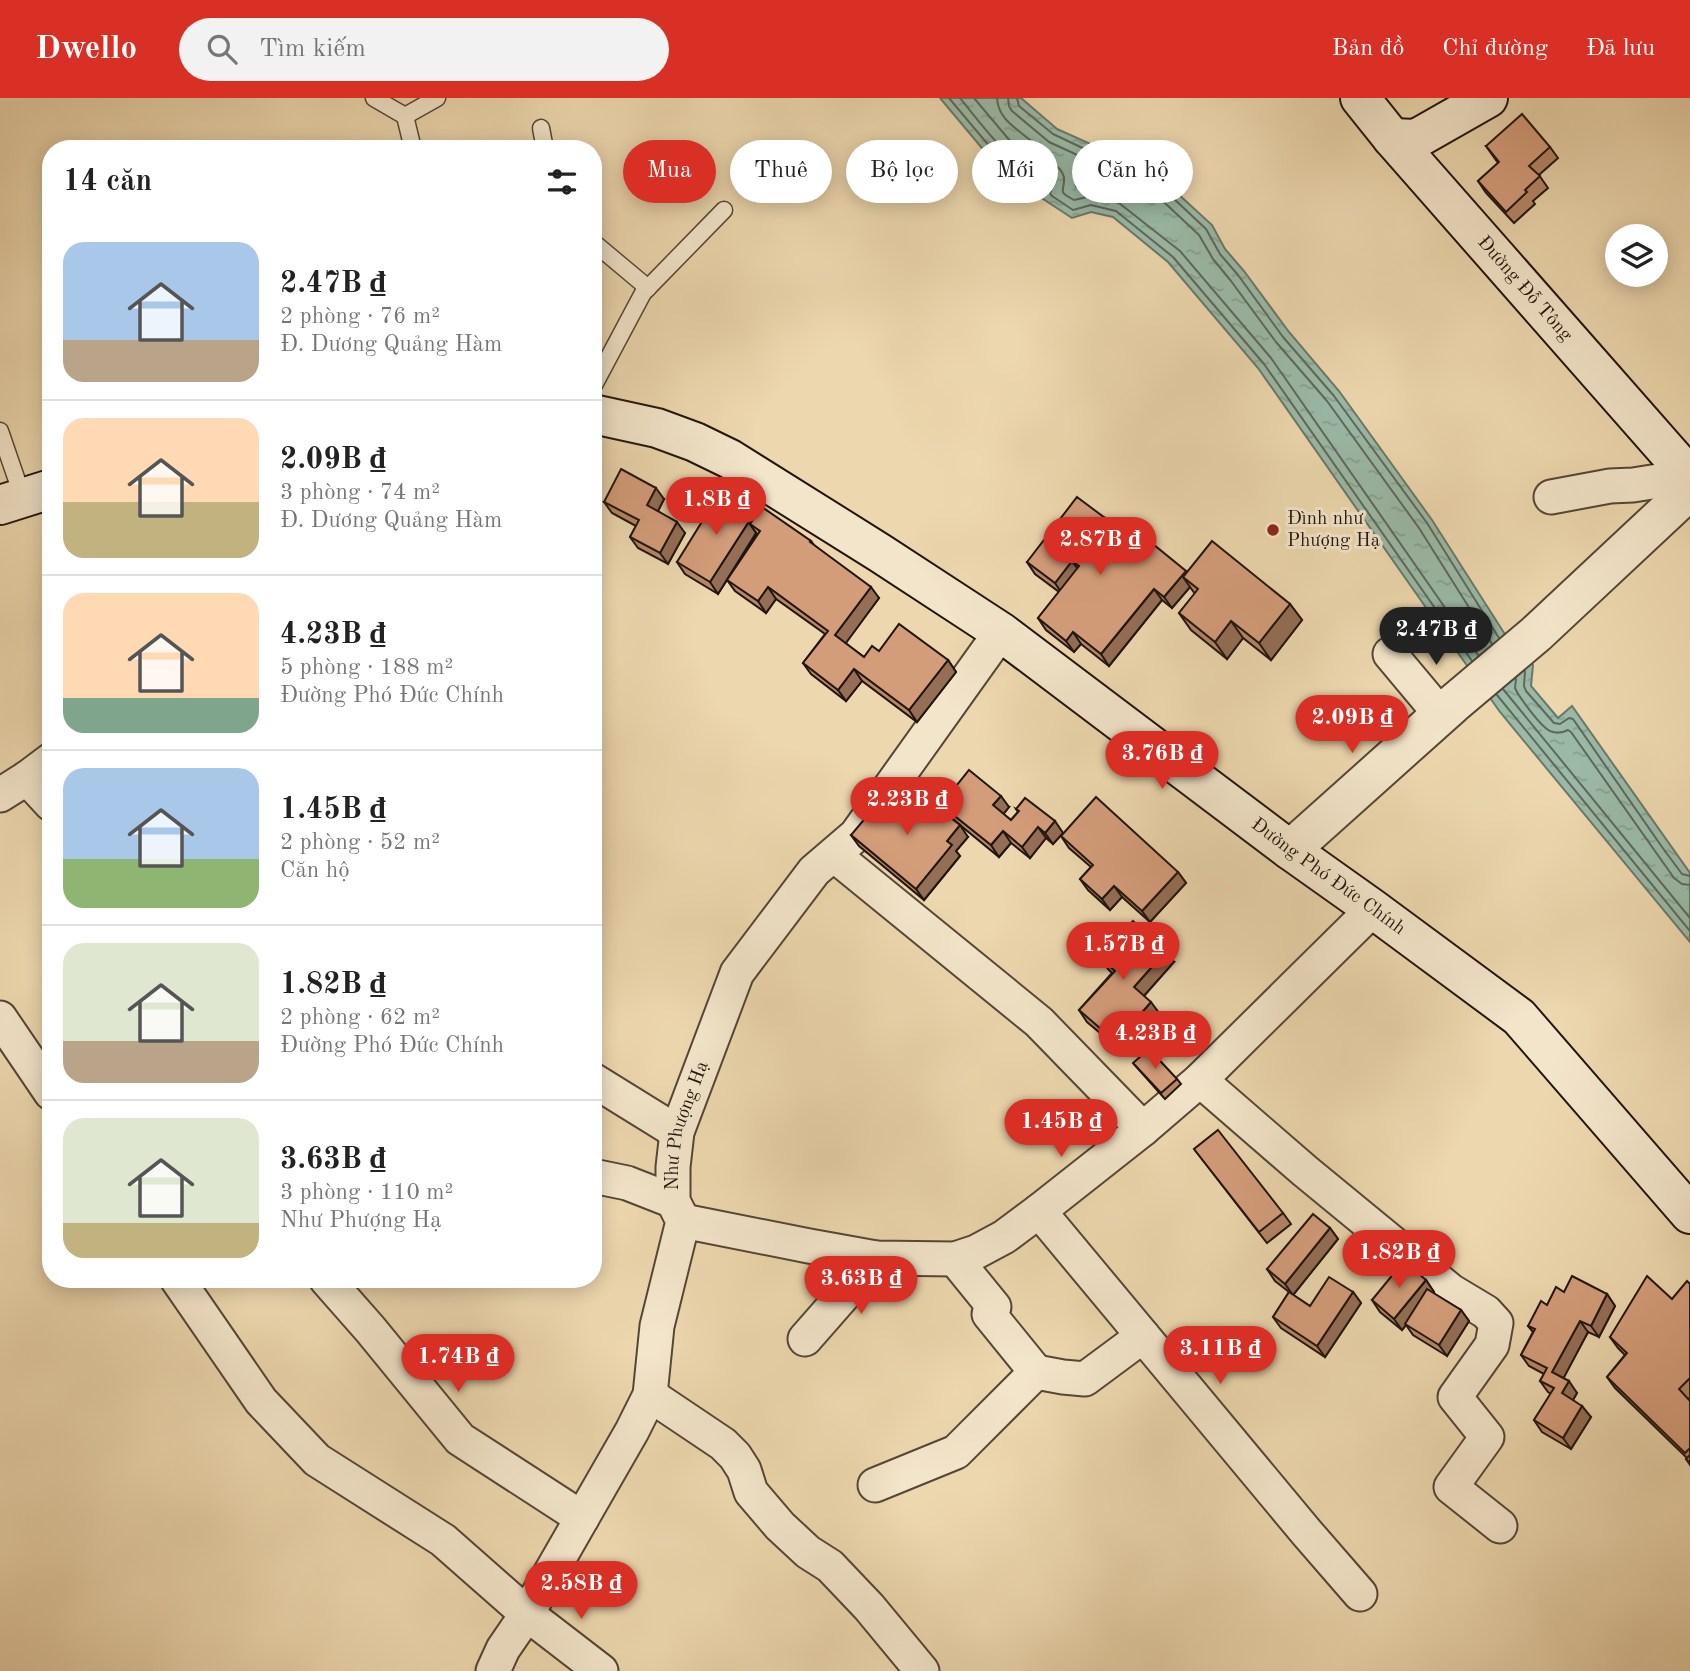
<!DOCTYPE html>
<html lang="vi">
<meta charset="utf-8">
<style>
:root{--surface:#fff;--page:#f2f2f2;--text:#222;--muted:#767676;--line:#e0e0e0;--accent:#d93025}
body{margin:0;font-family:"Old Standard TT",serif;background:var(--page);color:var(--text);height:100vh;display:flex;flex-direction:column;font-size:26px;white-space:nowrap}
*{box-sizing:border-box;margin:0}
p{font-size:23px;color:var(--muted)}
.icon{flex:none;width:38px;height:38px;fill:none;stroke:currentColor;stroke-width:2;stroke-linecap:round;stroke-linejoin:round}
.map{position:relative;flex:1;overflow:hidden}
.side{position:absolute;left:42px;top:42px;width:560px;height:1148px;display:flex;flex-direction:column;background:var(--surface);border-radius:28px;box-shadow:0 4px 18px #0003}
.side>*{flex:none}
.banner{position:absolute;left:623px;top:42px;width:665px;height:63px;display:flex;gap:14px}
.tools{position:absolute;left:1605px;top:126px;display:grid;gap:14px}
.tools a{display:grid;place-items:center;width:63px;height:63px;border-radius:50%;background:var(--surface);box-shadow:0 4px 18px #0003;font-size:35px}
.price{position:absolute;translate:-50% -60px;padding:0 16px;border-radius:24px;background:var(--accent);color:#fff;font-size:23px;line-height:46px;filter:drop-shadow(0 2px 4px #0008)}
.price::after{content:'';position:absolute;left:50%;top:42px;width:21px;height:16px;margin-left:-10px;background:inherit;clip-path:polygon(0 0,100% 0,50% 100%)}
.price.selected{background:#222;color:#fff}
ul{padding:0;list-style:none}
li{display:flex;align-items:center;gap:21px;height:175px;padding:0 21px}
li+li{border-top:2px solid var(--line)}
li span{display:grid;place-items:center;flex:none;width:196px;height:140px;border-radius:21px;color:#555}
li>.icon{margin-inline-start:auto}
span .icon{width:84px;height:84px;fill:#fffc;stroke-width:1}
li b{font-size:30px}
h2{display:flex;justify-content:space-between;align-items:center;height:84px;padding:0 21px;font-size:30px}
.pill{padding:0 24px;border-radius:32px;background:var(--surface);box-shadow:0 4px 18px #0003;font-size:24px;line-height:63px}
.pill.selected{background:var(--accent);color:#fff}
header{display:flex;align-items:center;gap:42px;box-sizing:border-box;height:98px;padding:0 35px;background:var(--accent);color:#fff}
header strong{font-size:33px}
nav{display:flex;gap:38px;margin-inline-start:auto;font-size:24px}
.search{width:490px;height:63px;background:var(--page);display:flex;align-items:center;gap:18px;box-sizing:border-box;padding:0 24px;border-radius:38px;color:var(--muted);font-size:26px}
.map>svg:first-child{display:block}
.water{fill:url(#water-ripples);stroke:#6a786a;stroke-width:2}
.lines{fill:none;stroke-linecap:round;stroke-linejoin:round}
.shore{stroke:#5e685b;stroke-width:2}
.service-casing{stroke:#544637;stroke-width:19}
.minor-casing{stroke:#544637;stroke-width:37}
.tertiary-casing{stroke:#544637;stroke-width:42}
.secondary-casing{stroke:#21150f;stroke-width:42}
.service{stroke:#f3e5ca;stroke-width:16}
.minor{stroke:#f3e5ca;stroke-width:33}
.tertiary{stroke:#f3e5ca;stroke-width:38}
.secondary{stroke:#f3e5ca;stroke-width:38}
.wall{fill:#b68769;stroke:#21150f;stroke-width:2;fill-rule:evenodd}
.shaded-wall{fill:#946e55;stroke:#21150f;stroke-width:2}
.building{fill:#d49d7a;stroke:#21150f;stroke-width:2}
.poi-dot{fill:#8f2418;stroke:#f3e5ca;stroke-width:2.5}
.labels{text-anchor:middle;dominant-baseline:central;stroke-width:6;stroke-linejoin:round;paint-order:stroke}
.street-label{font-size:19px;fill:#21150f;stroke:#f3e5ca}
.poi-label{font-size:19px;fill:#21150f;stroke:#f3e5ca;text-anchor:start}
</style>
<header>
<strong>Dwello</strong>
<div class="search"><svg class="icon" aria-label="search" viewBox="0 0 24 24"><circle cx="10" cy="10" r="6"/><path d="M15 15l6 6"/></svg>Tìm kiếm</div>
<nav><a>Bản đồ</a><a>Chỉ đường</a><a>Đã lưu</a></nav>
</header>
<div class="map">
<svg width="1690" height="1573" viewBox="0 0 1690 1573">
<defs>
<pattern id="water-ripples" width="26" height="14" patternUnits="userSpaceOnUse" patternTransform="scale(1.75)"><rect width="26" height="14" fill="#9abaa7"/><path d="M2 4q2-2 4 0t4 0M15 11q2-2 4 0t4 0" fill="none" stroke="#849f8f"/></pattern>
</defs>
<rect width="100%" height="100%" fill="#edd7ae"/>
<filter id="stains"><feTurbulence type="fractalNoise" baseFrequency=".00286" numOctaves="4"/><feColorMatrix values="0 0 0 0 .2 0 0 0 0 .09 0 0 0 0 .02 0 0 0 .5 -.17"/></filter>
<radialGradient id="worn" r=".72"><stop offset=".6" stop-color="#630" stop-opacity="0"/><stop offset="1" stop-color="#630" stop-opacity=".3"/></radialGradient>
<path class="water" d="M940 0H1021L1057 31 1128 63 1176 94 1212 127 1225 151 1244 173 1289 234 1339 293 1432 422 1506 538 1533 567 1531 588 1558 620 1572 608 1690 775V844L1500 614 1441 531 1258 270 1168 164 1113 119 1091 114 1072 120 1040 99 1049 81 997 68Z"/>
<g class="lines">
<g class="shore">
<path d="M949 0 1001 62 1049 73 1054 76 1056 82 1050 95 1052 98 1073 112 1091 107 1116 113 1173 159 1264 266 1472 563"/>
<path d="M960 0C968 10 999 50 1007 54 1025 64 1056 55 1064 79 1065 95 1056 92 1074 102L1092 98 1119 105 1180 153 1271 260 1478 557"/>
<path d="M974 0 1011 44 1030 48 1031 45 1030 42C1016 30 998 21 997 0"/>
<path d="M1008 0 1009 8 1012 13 1049 44 1121 77 1166 106 1199 137 1213 161 1231 183 1276 244 1327 303 1419 430 1492 546"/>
<path d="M1017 0 1019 8 1053 36 1125 70 1172 99 1206 131 1220 156 1238 177 1283 239 1334 298 1427 425 1499 540"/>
<path d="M1077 68 1112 85 1114 90 1110 91 1091 87 1076 89 1073 71Z"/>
<path d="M1525 573 1524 588 1526 593 1554 625 1560 626 1569 620 1573 621 1662 749 1682 776 1690 778"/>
<path d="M1516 581 1515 590 1518 596C1525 606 1540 628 1550 633 1557 636 1562 635 1568 632L1571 634 1674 780 1682 786 1690 787"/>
<path d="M1503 591 1690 820"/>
<path d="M1497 597 1690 833"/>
</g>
<defs>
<g id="service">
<path d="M374 0 405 18 413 51"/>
<path d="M405 18 437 0"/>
<path d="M541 30 545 51"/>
<path d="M593 144 648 190"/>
<path d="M593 289 643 195 724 112"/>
<path d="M0 333 23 400"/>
</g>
<g id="minor">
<path d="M1551 399 1610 388 1633 387 1690 378"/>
<path d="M1390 556 1441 617"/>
<path d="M51 662 27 680 51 706"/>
<path d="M0 697 27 680"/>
<path d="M834 757 1039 924 1143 1031"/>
<path d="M0 920 51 995"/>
<path d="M593 982 677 1034"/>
<path d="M1200 982 1305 1073 1451 1193 1486 1214 1496 1225 1492 1247 1455 1299 1487 1339 1451 1389 1500 1428"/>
<path d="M593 1078 627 1085 673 1103"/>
<path d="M1039 1113 1307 1435 1360 1496"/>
<path d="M683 1123 809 1148 876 1160 955 1161 976 1154 1004 1139 1039 1113 1143 1031 1200 982 1373 811"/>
<path d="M177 1181 261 1303 317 1362 443 1442 527 1516 601 1573"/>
<path d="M326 1181 370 1231 460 1341 582 1420"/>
<path d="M805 1241 876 1160"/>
<path d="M1036 1274 1063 1279 1085 1281 1143 1238"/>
<path d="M650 1297 723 1346 735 1358 744 1372 751 1394 780 1428 808 1454 830 1468 869 1509 922 1573"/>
<path d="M875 1387 956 1354 1036 1274 989 1216 994 1209 955 1161"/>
<path id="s1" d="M493 1573 503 1551 527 1516 582 1420 632 1333 650 1297 657 1228 683 1123 673 1103V1069L677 1034 737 875 814 773 856 737 1001 534"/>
</g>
<path id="tertiary" d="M1290 752 1453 606 1536 536 1690 392"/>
<g id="secondary">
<path id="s2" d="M1360 0 1392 40 1690 379"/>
<path d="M1392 40 1416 41 1488 0"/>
<path id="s3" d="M593 316 657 330 695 344 730 361 880 455 1001 534 1290 752 1373 811 1519 919 1690 1116"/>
<path d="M0 407 51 391"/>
</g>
</defs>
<use href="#service" class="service-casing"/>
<use href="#minor" class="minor-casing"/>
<use href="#tertiary" class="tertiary-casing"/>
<use href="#secondary" class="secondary-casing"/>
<use href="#service" class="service"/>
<use href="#minor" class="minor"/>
<use href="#tertiary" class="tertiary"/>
<use href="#secondary" class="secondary"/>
</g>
<g class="wall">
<path d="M1486 48 1550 49 1558 60 1539 77 1548 90 1533 103 1535 106 1514 125 1486 95 1478 83 1498 65Z"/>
<path d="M664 401 658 413 685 435 668 466 638 450 630 439 636 428 612 415 604 404Z"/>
<path d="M755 414 757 417 811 443 815 448 879 500 845 545 864 559 879 553 948 562 956 574 917 624 862 583 846 603 811 576 803 565 825 536 776 501 766 515 735 493 727 482 718 496 685 476 677 464ZM756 435 757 437 729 478Z"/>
<path d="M1105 420 1113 432 1101 448 1105 451 1186 473 1290 506 1302 522 1271 562 1243 540 1227 561 1191 532 1179 515 1195 496 1190 489 1172 510 1162 502 1109 568 1081 546 1074 554 1046 532 1038 520 1059 494 1035 476 1027 464Z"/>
<path d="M941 707 1009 709 1003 716 1011 722 1018 714 1016 711 1063 735 1053 746 1046 740 1030 760 1011 745 999 759 949 718Z"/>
<path d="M917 718 968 739 956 753 960 758 924 802 859 748 851 737Z"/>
<path d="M1061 738 1178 774 1186 785 1150 824 1122 799 1110 812 1088 792 1080 781 1091 769 1069 750Z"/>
<path d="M1100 860 1174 864 1144 898 1159 915 1124 955 1087 924 1079 912 1112 875 1108 871Z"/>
<path d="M1133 965 1177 981 1181 986 1165 1001Z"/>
<path d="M1194 1051 1283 1115 1291 1126 1267 1145Z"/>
<path d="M1330 1130 1338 1141 1293 1197 1310 1208 1353 1194 1361 1205 1325 1259 1281 1230 1273 1219 1289 1194 1275 1183 1267 1171Z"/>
<path d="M1426 1182 1434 1194 1433 1195 1461 1212 1469 1223 1447 1258 1413 1237 1406 1227 1402 1232 1380 1214 1372 1202Z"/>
<path d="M1690 1186V1300L1688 1301 1690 1303V1367L1686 1361 1687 1360 1615 1290 1607 1279 1625 1257 1618 1250 1610 1239 1672 1201Z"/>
<path d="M1607 1196 1615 1208 1599 1239 1588 1234 1563 1280 1577 1295 1573 1302 1591 1319 1571 1351 1542 1334 1534 1322 1551 1296 1548 1294 1540 1283 1544 1276 1529 1268 1521 1257 1533 1234 1528 1228 1547 1207Z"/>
</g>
<g class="shaded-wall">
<path d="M656 390 664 401 655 419 647 407Z"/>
<path d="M755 414 763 425 750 426 756 435 718 496 710 484Z"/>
<path d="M1105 420 1113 432 1098 451 1090 440Z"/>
<path d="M677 424 685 435 668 466 660 455Z"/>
<path d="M1072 463 1080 474 1063 497 1055 485Z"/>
<path d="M1186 473 1194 484 1183 479 1190 489 1172 510 1164 499Z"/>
<path d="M768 489 776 501 766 515 758 503Z"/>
<path d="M871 489 879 500 843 549 835 537Z"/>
<path d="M1154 491 1162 502 1109 568 1101 556Z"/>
<path d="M1290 506 1302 522 1271 562 1259 545Z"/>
<path d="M1231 523 1243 540 1227 561 1215 544Z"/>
<path d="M1073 534 1081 546 1074 554 1066 543Z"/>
<path d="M948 562 956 574 917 624 909 612Z"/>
<path d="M854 571 862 583 846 603 838 592Z"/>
<path d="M1001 698 1009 709 1001 719 993 707Z"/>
<path d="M1055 723 1063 735 1053 746 1045 735Z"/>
<path d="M960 727 968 739 956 753 960 758 924 802 916 791 947 743Z"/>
<path d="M1038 729 1046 740 1030 760 1022 749Z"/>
<path d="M1003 733 1011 745 999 759 991 747Z"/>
<path d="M1178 774 1186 785 1150 824 1142 813Z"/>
<path d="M1114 788 1122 799 1110 812 1102 801Z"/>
<path d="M1166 853 1174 864 1142 900 1134 889Z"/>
<path d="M1151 904 1159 915 1124 955 1116 944Z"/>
<path d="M1330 1130 1338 1141 1293 1197 1285 1186Z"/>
<path d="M1426 1182 1434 1194 1402 1232 1394 1221Z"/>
<path d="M1353 1194 1361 1205 1325 1259 1317 1248Z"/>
<path d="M1607 1196 1615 1208 1599 1239 1591 1228Z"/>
<path d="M1461 1212 1469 1223 1447 1258 1439 1247Z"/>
<path d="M1580 1223 1588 1234 1561 1285 1552 1274Z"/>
<path d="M1569 1283 1577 1295 1570 1307 1562 1295Z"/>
<path d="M1582 1308 1591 1319 1571 1351 1563 1340Z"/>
</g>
<g class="building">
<path d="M1522 16 1550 49 1529 68 1540 78 1525 92 1527 94 1506 114 1478 83 1499 64 1486 48Z"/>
<path d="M621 371 656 390 647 407 677 424 660 455 630 439 639 422 604 404Z"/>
<path d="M721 393 755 414 710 484 677 464Z"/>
<path d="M1077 399 1105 420 1090 440 1105 451 1127 425 1186 473 1164 499 1154 491 1101 556 1073 534 1066 543 1038 520 1079 468 1072 463 1055 485 1027 464Z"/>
<path d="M762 409 811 443 810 444 871 489 835 537 864 559 872 548 879 553 899 526 948 562 909 612 854 571 838 592 803 565 828 533 768 489 758 503 727 482 760 433 750 426Z"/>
<path d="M1212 443 1290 506 1259 545 1231 523 1215 544 1179 515 1198 491 1183 479Z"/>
<path d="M969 672 1001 698 993 707 1011 722 1019 713 1016 711 1025 700 1055 723 1045 735 1038 729 1022 749 1003 733 991 747 941 707Z"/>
<path d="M888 693 917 718 929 703 960 727 947 743 952 747 916 791 851 737Z"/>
<path d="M1096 699 1178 774 1142 813 1114 788 1102 801 1080 781 1093 767 1061 738Z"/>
<path d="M1133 823 1166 853 1134 889 1151 904 1116 944 1079 912 1115 873 1100 860Z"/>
<path d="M1149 951 1177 981 1161 995 1133 965Z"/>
<path d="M1218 1032 1283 1115 1259 1134 1194 1051Z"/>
<path d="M1313 1116 1330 1130 1285 1186 1267 1171Z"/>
<path d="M1404 1163 1426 1182 1394 1221 1372 1202Z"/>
<path d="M1572 1178 1607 1196 1591 1228 1580 1223 1552 1274 1569 1283 1562 1295 1582 1308 1563 1340 1534 1322 1554 1290 1540 1283 1547 1270 1521 1257 1535 1231 1528 1228 1541 1203 1547 1207 1556 1189 1564 1194Z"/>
<path d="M1647 1178 1672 1201 1687 1183 1690 1186V1280L1679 1291 1690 1303V1350L1685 1355 1607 1279 1627 1255 1610 1239Z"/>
<path d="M1329 1179 1353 1194 1317 1248 1273 1219 1289 1194 1310 1208Z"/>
<path d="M1427 1191 1461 1212 1439 1247 1405 1226Z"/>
<path d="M1690 1357V1365L1686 1361Z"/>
</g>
<circle class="poi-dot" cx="1273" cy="432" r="7"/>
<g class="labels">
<g class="street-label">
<text stroke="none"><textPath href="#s2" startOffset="252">Đường Đỗ Tông</textPath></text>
<text stroke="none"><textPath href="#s3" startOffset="875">Đường Phó Đức Chính</textPath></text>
<text stroke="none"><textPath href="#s1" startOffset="595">Như Phượng Hạ</textPath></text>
</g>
<g class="poi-label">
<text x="1287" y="421">Đình như<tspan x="1287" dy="22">Phượng Hạ</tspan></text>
</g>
</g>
<rect width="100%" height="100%" filter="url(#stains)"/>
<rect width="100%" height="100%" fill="url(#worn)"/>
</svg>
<div class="tools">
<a><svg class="icon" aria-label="layers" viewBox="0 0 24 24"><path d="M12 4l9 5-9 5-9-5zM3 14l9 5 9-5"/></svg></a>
</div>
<b class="price" style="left:716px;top:439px">1.8B ₫</b>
<b class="price" style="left:1100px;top:479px">2.87B ₫</b>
<b class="price selected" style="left:1436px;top:569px">2.47B ₫</b>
<b class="price" style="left:1352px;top:657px">2.09B ₫</b>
<b class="price" style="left:1162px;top:693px">3.76B ₫</b>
<b class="price" style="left:907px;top:739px">2.23B ₫</b>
<b class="price" style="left:1123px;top:884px">1.57B ₫</b>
<b class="price" style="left:1155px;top:973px">4.23B ₫</b>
<b class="price" style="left:1061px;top:1061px">1.45B ₫</b>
<b class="price" style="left:1399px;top:1192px">1.82B ₫</b>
<b class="price" style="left:861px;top:1218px">3.63B ₫</b>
<b class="price" style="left:1220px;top:1288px">3.11B ₫</b>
<b class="price" style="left:458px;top:1296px">1.74B ₫</b>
<b class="price" style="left:581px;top:1523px">2.58B ₫</b>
<div class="banner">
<a class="pill selected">Mua</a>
<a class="pill">Thuê</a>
<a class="pill">Bộ lọc</a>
<a class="pill">Mới</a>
<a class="pill">Căn hộ</a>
</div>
<section class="side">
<h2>14 căn<svg class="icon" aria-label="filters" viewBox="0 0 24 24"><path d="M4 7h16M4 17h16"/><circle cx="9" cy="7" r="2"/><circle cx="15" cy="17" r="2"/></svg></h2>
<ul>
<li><span style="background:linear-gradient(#a9c7e8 70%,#b9a48a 0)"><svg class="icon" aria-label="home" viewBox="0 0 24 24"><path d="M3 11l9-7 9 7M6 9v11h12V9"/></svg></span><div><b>2.47B ₫</b><p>2 phòng · 76 m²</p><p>Đ. Dương Quảng Hàm</p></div></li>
<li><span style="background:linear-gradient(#ffd9b3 60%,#c2b280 0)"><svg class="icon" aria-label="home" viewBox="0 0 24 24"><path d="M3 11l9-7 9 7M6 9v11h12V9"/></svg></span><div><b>2.09B ₫</b><p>3 phòng · 74 m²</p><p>Đ. Dương Quảng Hàm</p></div></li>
<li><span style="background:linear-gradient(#ffd9b3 75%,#7fa58c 0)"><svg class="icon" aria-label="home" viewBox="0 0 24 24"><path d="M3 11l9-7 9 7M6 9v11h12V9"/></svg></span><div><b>4.23B ₫</b><p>5 phòng · 188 m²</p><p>Đường Phó Đức Chính</p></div></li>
<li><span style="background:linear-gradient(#a9c7e8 65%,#8fb573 0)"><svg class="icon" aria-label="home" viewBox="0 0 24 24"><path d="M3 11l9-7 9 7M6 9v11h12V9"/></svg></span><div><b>1.45B ₫</b><p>2 phòng · 52 m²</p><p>Căn hộ</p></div></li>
<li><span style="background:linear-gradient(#dfe7d0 70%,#b9a48a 0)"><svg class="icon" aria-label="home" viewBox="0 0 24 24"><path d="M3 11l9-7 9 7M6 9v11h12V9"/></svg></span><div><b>1.82B ₫</b><p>2 phòng · 62 m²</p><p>Đường Phó Đức Chính</p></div></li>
<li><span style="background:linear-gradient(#dfe7d0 75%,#c2b280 0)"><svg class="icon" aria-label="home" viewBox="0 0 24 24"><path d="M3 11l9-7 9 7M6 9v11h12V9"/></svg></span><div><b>3.63B ₫</b><p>3 phòng · 110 m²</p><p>Như Phượng Hạ</p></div></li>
</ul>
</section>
</div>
